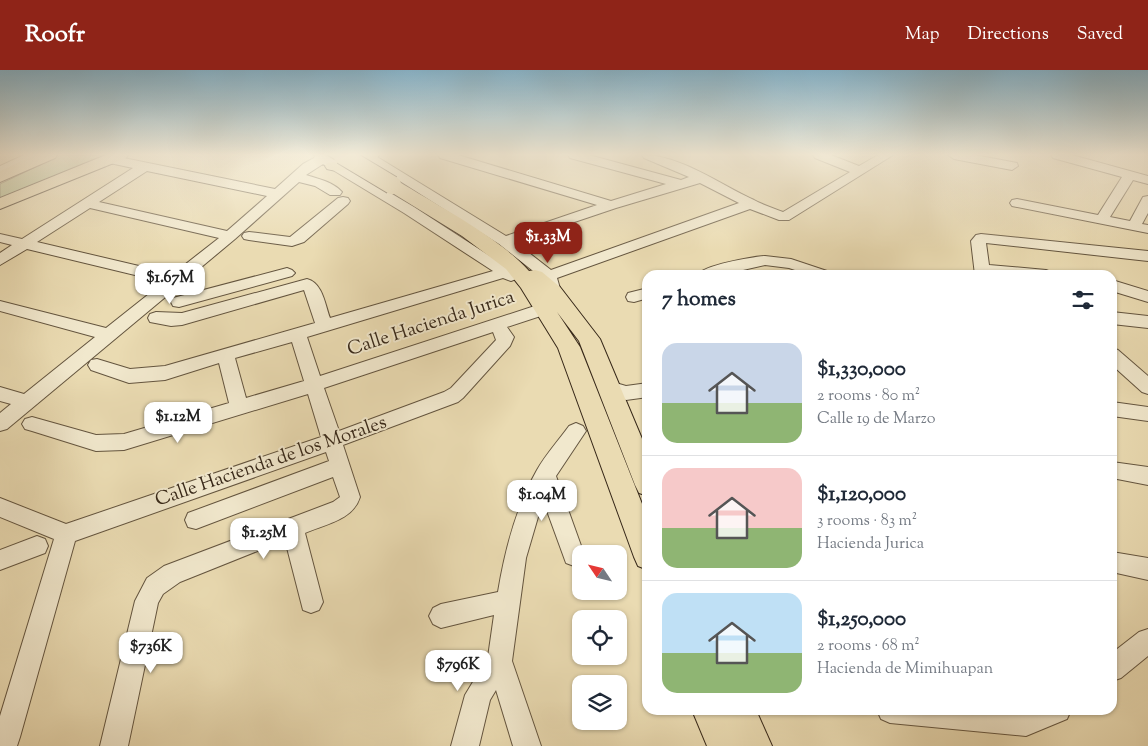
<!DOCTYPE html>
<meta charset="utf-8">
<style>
:root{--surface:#fff;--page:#f6f6f7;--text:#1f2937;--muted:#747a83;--line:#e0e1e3;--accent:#8f2418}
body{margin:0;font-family:"Sorts Mill Goudy",serif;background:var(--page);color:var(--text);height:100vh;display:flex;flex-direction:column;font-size:19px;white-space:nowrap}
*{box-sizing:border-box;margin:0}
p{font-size:16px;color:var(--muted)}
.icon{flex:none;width:28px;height:28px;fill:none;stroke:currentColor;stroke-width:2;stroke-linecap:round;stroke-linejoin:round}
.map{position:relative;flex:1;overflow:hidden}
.side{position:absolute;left:642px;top:200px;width:475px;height:445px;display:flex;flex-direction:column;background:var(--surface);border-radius:15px;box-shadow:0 1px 4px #0004}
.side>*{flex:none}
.needle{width:32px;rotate:305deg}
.fabs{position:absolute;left:572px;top:475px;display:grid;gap:10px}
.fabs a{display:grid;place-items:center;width:55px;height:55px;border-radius:10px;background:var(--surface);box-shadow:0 1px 4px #0004;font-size:25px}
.price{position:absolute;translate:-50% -42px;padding:0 11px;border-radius:10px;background:#fff;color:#222;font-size:16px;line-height:32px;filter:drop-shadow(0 1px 2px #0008)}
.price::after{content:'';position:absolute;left:50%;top:30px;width:15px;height:11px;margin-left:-8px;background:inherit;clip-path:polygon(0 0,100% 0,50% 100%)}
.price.on{background:var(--accent);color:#fff}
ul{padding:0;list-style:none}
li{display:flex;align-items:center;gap:15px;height:125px;padding:0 20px}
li+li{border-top:1px solid var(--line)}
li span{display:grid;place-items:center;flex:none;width:140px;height:100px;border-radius:15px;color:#555}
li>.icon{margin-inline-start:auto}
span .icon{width:60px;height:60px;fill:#fffc;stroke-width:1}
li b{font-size:21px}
h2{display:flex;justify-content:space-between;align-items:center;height:60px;padding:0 20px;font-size:21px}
header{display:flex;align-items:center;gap:30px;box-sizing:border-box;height:70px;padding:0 25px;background:var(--accent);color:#fff}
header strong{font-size:24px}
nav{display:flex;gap:28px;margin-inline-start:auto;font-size:18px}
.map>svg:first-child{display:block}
.green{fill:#b0c191;stroke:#747455}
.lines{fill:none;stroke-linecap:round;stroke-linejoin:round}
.minor-casing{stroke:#64553f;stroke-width:2}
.major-casing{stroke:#372819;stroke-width:2}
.minor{fill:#f1e8cd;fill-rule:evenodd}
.major{fill:#eadbb2;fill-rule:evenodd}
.major-bridge-casing{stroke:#372819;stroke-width:20;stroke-linecap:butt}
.major-bridge{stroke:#eadbb2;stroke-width:18}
.labels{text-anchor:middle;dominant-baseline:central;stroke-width:4;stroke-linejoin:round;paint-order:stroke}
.street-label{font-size:19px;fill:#372819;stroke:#f1e8cd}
</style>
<header>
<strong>Roofr</strong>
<nav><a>Map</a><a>Directions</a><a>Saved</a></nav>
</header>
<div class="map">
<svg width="1148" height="676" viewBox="0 0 1148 676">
<rect width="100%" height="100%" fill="#eadbb2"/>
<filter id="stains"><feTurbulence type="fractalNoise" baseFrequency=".004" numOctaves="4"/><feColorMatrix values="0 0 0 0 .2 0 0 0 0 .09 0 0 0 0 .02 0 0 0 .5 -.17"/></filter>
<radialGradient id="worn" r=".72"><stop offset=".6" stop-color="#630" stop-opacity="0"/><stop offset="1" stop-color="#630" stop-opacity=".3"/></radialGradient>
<path class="green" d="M61 85H117L0 132V114Z"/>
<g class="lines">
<defs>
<g id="minor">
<path d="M24 85H40L0 105V96Z"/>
<path d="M109 85 275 119 303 94 314 88 315 85H326L414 137 516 203 519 206 516 209 511 211 503 208 307 267 320 306 553 230 559 229 565 230 567 234 565 238 507 257 514 267 510 276 463 328 458 332 343 375 360 427C353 450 326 454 305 463L323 532 319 540 311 543 303 540 285 470 180 512 163 524 158 533 128 676H100L135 531 147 508 164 496 333 432 340 427 333 407 196 459 188 457 185 450 188 443 329 391 326 382 75 471 20 667 17 676H0V646L54 469 0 447V428L66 454 321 367 308 324 124 380 96 381 32 361 25 359 22 354 25 349 32 347 96 365 124 364 229 333 219 293 165 310 129 313 91 300 88 295 91 290 97 289 130 299 165 296 315 253 304 220 182 255 171 256 150 252 148 248 150 244 156 242 182 243 307 209C323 213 325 235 330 248L493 201 404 143 323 94 306 105C319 109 333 112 342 122L340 125H330L315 116 299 112 235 169 7 359 0 361V343L11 334 0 331V317L24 324 95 267 0 241V231L106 258 164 212 27 179 0 195V183L12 175 0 172V164L22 169 133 98 105 92 103 89ZM147 101 267 126 227 161 99 132ZM90 138 219 168 173 204 37 172ZM493 262 496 270 451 318 444 322 339 361 324 318ZM292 272 304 311 246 328 235 288Z"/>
<path d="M359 85H374L506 166 597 135 440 88 438 85H458L611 131 666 114 570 88 568 85H589L681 110 689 107 644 88 642 85C681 85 719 114 754 130 763 135 773 138 783 142L850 102 815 88 813 85H831L859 96 878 85H893L789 150H779L750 139 557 208 561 222 559 226 553 227 547 226 542 208 499 174ZM700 113 739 133 551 200 515 172 616 138Z"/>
<path d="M948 85H975L1017 93 1018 96 1012 100 954 89Z"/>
<path d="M1051 85H1072L1148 106V114L1133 110 1110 147 1130 151 1143 127 1148 126V143L1142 154 1148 155V163L1012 136 1010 133 1012 130 1017 129 1098 145 1122 107 1053 88Z"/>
<path d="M343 127 348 128 350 131 348 134 304 172 292 176 249 170 244 169 242 166 244 163 249 162 290 167 338 128Z"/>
<path d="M981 164 1148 181V191L986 173 989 195 1046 200 1051 202 1054 205 990 203 991 205H975L971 171 976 165Z"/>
<path d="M765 186 791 189 830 202 833 205H810L789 198 765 195 721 205H697C704 195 752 187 765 186Z"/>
<path d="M287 198 292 200 295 203 292 206 179 237 173 236 171 232 173 228Z"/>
<path d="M1112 210 1148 221V232L1112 221Z"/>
<path d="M648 218V228L634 232 628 231 626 227 628 223Z"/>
<path d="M1112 242 1148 246V258L1112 254Z"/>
<path d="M1112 278 1118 280 1148 306V324L1142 322 1112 295Z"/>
<path d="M609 311 626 316 648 313V327L626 330 603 323 600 318 603 313Z"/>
<path d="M1112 332 1148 337V351L1112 346Z"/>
<path d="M576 353 583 356 586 361 556 406 584 484H581V493L574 496 566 493 543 430 526 488 512 591 541 676H513L496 620 490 630 479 676H451L465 625 488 587 494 545 441 558 433 554 429 546 433 538 441 534 498 522C505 480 516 437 537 400 546 384 559 370 569 356Z"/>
<path d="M1112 392 1148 397V415L1112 408Z"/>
<path d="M37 466 45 469 48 476 45 483 0 500V480Z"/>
<path d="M1112 482 1148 488V510L1112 502Z"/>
<path d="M1148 559V586L1121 608 1112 611V583L1139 562Z"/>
<path d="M877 640H1071L1067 649 1026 666 890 653 881 649Z"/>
</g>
<g id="major">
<path d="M35 85H57L55 88 0 112V101Z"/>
<path d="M106 85H128L126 88 0 139V128Z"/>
<path d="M358 85H379L377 88C361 96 345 104 327 99L325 96 327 93 347 90Z"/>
<path d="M392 110 398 111C438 136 499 167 529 201L535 200 542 202 560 217 600 269 648 383V426L639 423 635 415 579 271 557 242 580 277 648 449V500L638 496 634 487 558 278 521 218 506 199 462 166 386 119 384 115 386 111Z"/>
<path d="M692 640H756L772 676H707Z"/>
</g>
</defs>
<use href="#minor" class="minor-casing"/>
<use href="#major" class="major-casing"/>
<use href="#minor" class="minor"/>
<use href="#major" class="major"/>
<defs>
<path id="major-bridge" d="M342 85 392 115"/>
</defs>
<use href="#major-bridge" class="major-bridge-casing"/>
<use href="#major-bridge" class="major-bridge"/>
</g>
<linearGradient id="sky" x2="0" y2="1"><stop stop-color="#88b7cf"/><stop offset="0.47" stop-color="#f6efdc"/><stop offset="1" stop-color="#f6efdc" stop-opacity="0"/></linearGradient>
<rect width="1148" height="180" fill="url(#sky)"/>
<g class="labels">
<g class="street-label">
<text transform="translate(431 254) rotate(-18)">Calle Hacienda Jurica</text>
<text transform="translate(271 392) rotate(-19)">Calle Hacienda de los Morales</text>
</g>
</g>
<rect width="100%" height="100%" filter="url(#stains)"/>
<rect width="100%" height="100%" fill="url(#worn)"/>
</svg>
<div class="fabs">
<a><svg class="needle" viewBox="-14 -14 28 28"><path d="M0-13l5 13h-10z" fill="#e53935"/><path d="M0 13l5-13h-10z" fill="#747a83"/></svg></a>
<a><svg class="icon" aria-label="locate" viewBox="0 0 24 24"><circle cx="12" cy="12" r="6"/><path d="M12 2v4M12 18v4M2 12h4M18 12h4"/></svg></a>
<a><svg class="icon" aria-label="layers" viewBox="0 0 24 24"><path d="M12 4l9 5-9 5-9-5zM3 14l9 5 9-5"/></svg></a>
</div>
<b class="price on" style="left:548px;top:194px">$1.33M</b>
<b class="price" style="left:170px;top:235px">$1.67M</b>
<b class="price" style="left:178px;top:374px">$1.12M</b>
<b class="price" style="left:542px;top:452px">$1.04M</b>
<b class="price" style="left:264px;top:490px">$1.25M</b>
<b class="price" style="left:151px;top:604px">$736K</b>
<b class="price" style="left:458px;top:622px">$796K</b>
<section class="side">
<h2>7 homes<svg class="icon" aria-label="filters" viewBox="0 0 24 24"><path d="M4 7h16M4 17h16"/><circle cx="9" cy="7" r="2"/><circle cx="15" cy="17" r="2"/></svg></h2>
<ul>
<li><span style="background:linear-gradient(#c9d6e8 60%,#8fb573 0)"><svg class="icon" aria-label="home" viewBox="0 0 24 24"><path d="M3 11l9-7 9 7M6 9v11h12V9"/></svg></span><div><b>$1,330,000</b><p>2 rooms · 80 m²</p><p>Calle 19 de Marzo</p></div></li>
<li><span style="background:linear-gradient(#f6c9c9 60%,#8fb573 0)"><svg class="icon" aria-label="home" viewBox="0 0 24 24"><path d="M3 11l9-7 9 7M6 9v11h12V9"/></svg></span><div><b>$1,120,000</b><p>3 rooms · 83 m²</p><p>Hacienda Jurica</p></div></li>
<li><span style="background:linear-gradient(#bfe0f5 60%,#8fb573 0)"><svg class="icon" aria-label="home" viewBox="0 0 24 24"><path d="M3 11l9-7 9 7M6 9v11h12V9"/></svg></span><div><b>$1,250,000</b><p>2 rooms · 68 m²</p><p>Hacienda de Mimihuapan</p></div></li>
</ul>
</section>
</div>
